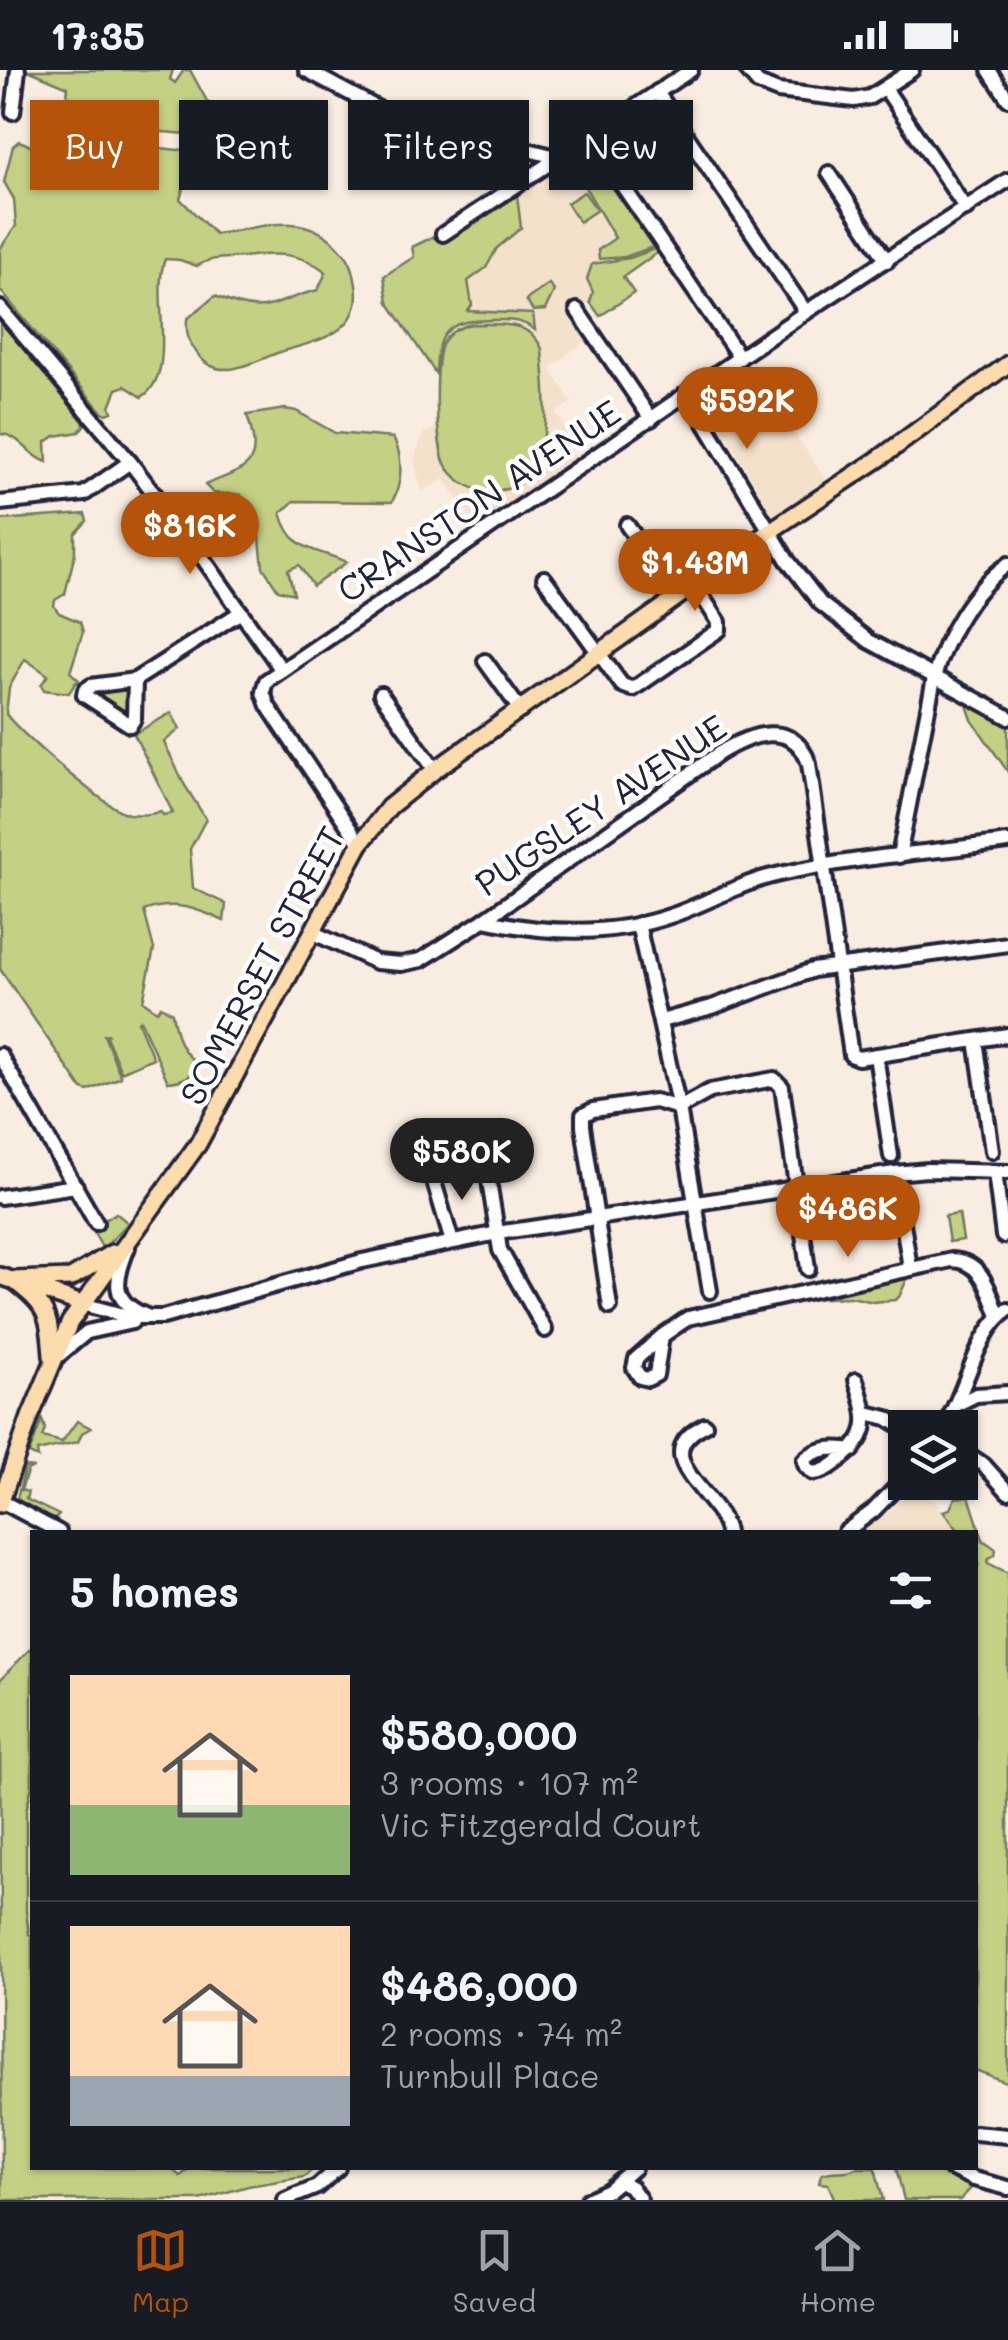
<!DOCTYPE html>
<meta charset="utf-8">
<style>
:root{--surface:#171b24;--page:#242831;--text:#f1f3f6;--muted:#9ea1a6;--line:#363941;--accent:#b45309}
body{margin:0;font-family:Mali,sans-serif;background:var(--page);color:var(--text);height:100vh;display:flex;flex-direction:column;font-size:38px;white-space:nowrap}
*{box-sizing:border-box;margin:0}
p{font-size:32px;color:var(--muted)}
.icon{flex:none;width:55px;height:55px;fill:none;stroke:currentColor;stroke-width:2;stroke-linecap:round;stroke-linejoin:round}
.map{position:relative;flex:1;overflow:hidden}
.details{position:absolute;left:30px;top:1460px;width:948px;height:640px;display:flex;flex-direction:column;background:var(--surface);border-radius:0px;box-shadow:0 2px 8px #0004}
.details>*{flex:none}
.top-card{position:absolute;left:30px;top:30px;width:950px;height:90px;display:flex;gap:20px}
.buttons{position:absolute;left:888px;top:1340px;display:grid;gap:20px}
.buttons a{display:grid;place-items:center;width:90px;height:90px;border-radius:0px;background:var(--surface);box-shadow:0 2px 8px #0004;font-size:50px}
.price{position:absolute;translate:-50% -85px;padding:0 22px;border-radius:35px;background:var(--accent);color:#fff;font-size:32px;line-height:65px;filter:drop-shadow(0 2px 5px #0008)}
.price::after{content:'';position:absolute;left:50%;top:60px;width:30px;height:22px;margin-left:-15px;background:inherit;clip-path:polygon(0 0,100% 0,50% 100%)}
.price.current{background:#222;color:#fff}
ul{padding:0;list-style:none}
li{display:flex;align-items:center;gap:30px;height:250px;padding:0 40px}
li+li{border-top:2px solid var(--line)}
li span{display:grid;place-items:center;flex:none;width:280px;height:200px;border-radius:0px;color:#555}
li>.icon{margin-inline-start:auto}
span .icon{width:120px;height:120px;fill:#fffc;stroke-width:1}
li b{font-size:42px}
h2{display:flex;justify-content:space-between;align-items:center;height:120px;padding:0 40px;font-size:42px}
.pill{padding:0 35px;border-radius:0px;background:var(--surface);box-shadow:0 2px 8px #0004;font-size:35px;line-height:90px}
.pill.current{background:var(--accent);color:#fff}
.status{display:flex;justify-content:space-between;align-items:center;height:70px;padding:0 50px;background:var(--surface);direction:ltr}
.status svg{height:28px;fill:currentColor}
.tab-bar{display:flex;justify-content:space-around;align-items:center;height:140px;border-top:2px solid var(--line);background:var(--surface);font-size:28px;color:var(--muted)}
.tab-bar a{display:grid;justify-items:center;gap:5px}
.tab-bar .current{color:var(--accent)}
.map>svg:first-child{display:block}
.built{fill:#f4e1cc}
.green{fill:#c4d185;stroke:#737a60;stroke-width:2.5}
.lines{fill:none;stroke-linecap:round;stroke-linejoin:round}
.minor-casing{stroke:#22223b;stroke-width:20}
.major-casing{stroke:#22223b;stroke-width:22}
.minor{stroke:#fff;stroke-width:12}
.major{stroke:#fcdcac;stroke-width:15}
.labels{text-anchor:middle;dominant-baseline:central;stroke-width:9;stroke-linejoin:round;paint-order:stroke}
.street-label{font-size:35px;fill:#22223b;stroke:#fff}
</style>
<div class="status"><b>17:35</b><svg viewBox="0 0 49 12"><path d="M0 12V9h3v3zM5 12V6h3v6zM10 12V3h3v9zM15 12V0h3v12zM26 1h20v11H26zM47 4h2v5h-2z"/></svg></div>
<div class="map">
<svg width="1008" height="2130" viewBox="0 0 1008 2130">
<rect width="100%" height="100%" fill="#f9ede1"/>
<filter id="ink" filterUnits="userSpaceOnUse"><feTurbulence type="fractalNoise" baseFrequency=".01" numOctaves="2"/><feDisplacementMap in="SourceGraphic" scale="20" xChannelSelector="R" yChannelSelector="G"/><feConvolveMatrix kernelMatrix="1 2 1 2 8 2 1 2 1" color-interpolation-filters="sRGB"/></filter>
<g filter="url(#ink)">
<g class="built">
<path d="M589 82 657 183 578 239 594 265 550 298 572 332 556 343 573 370 567 374 576 389 477 456 444 409 422 422 414 391 423 363 435 359 436 304 388 232 383 209 389 200Z"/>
<path d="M748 295 827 411 773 445 703 326Z"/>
<path d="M912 1417 935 1432 960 1462H862L901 1432Z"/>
</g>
<g class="green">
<path d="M28 0H173L170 9 175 13 184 0H190L208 33 233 47 236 55 198 65 140 60 95 49 102 46 101 43 65 41 68 17Z"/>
<path d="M89 63 132 75 178 80 239 73 247 80 231 97 187 107 180 129 215 164C265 158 309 135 347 187 353 196 354 204 356 215 364 264 315 271 280 282 254 291 218 315 197 283 188 270 186 265 187 249L215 226C269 249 268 232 318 220L326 202C300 181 274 183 243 187 225 189 213 186 197 196L180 190 165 189C150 227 180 301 142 327L125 316 117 319 110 336 112 342 107 344 102 342 0 220V179L16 156 14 129 4 112 13 76 19 71C41 78 53 96 75 100L89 79Z"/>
<path d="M589 82 594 90 653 177 625 187 599 189 598 180 615 168 585 117Z"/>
<path d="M584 122 597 140 579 152 567 133Z"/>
<path d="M517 125 521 158 497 178 486 198 468 211 472 235 468 241 533 244 535 260C522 250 511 250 496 250 451 250 437 257 436 304L388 232 384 206 414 187 412 177 433 167 441 171Z"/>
<path d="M654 179 657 183 623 207 634 223 600 246 590 232 593 222 587 209 592 194 630 188Z"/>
<path d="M549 214 554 221 545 240 533 241 526 230Z"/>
<path d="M0 250 85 354 79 362 55 366 46 372 47 392C28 386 20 364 0 364Z"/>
<path d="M472 254C500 255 529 249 542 279 545 324 560 419 493 421 474 422 457 412 447 397 435 381 434 294 442 275 448 262 459 257 472 254Z"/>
<path d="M285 339 296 341 335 363 393 368C404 387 402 414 392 432L294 431 281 443C292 482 314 478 347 492L313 516 299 495 288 500 294 524 278 520 263 497 260 469 239 440 241 425 213 423 205 415C248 397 264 397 247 345Z"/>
<path d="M85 444 87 451 75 464V483L65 524 55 530 54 536 59 543 80 552 83 562 70 602 84 615 76 612 69 623 44 620 41 615 48 605 25 589 9 618 6 644C19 663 109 741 129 744 139 745 152 745 160 741L163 745 173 743 134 664 171 643 180 659 164 672 184 714 206 749 190 779 193 818 226 834 224 851C196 838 174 830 144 841L154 879 143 931 157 941 161 936 172 943C176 965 180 983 200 995 193 1007 182 1011 168 1012L140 950 138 952 153 988 121 1002 106 966 109 964 104 965 121 1007 88 1021 82 1019 0 899V450Z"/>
<path d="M126 613 130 635 127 642 93 621Z"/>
<path d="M963 623 1008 647V702L972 650Z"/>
<path d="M116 1143 128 1153 103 1179 91 1158Z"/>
<path d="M959 1144 963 1170 949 1172 945 1146Z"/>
<path d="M908 1207 899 1227 895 1230 873 1232 851 1227 805 1229Z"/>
<path d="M42 1349 45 1359 42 1367 62 1372 77 1351 91 1358 82 1363 78 1372 37 1381 38 1388 29 1384Z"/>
<path d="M25 1397 34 1398 28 1399 21 1420 28 1422 26 1429 59 1445 56 1448 52 1449 17 1429Z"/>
<path d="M969 1426 983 1470 996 1479 995 1485 989 1488 988 1493 1008 1503V2013L975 2000V1503L979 1494 975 1483V1462H960L943 1441 950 1439 955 1428Z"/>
<path d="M32 1577V1716L26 1741V1841L29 1864 32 1866V2098H170L180 2106 192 2098H314L304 2107 248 2116 200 2130H2L0 1610Z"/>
<path d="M856 2098H875L883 2130H835L828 2114 819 2113 821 2105C833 2098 844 2105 856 2098Z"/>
<path d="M896 2098H938L973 2116 960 2130H904Z"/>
</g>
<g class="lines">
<defs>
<g id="minor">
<path d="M306 0 390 45 560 88"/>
<path d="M747 0 758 13 778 21 854 30 870 27 912 0"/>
<path d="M989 0 1008 29"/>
<path d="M885 18 966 139"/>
<path d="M657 22 806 242"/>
<path d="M13 42 18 0"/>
<path d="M590 68 740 288"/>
<path d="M829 103 887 191"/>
<path d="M443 164 691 0"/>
<path d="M0 238 130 392 195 477 281 599"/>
<path d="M577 240 651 349"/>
<path d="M688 325 788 491 820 533 869 571 1008 647"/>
<path d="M0 433 84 424 130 392"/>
<path d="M627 455 678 528"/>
<path d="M544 508 622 615 633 619 719 560V552L695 516"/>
<path d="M485 591 521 641"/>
<path d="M135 610 134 649 130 655 84 625 85 620 91 616 135 610 241 542"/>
<path d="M381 624 435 700"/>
<path d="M360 774 268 636 263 622 266 611 806 242 1008 110"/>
<path d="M899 786 934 608C945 566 972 520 1008 494"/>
<path d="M484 850C546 864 613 866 673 845 710 832 742 812 780 804 855 787 933 782 1008 772"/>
<path d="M638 854 679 1038 710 1221"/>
<path d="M312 862 376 892 401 894 421 890 484 850 718 684C748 665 794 647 809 694L851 985 858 988 1008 965"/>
<path d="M661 951 712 937 813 900 1008 874"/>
<path d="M976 970 992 1081"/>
<path d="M0 985 96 1153"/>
<path d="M876 985 891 1086"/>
<path d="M486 1092 500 1180 545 1260"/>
<path d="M995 1102 1003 1166"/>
<path d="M895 1103 910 1198"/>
<path d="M432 1105 452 1172"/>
<path d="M0 1127 76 1116"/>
<path d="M128 1177C116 1209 108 1231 147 1246"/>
<path d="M82 1234 130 1247H163L362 1191 497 1163 895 1103 927 1100 1008 1102"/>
<path d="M610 1237 583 1056V1045L593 1040 655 1031 679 1038 710 1021 774 1009 782 1017 808 1199"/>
<path d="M662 1266 636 1289 634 1298 640 1307 648 1309 656 1305 662 1266 688 1248 952 1190C983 1191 989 1221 999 1246"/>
<path d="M57 1287 87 1262 132 1252"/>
<path d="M960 1333 976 1325 1008 1323"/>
<path d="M867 1343 887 1348 905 1359"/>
<path d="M705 1355C643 1386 720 1423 727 1462"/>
<path d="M943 1358C966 1324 976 1260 1008 1240"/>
<path d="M960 1379 984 1395 1008 1422"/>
<path d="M853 1380C836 1377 817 1377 804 1390L806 1397 813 1403C825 1402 832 1396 841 1389 874 1364 867 1345 856 1310"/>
<path d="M1 1431 59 1462"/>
<path d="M845 1462 873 1441 905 1408"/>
<path d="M975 2063 1008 2066"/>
<path d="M950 2098 974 2109 1008 2118"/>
<path d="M619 2111 631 2117 640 2130"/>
<path d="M285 2130 317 2117 338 2098"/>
<path d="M587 2130 608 2120 634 2098"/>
</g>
<g id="major">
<path d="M0 1206 82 1234"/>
<path d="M13 1210 71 1208 112 1183"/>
<path d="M13 1210C47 1236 49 1243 52 1286"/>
<path d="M0 1434 30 1347 70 1252 198 1074 360 774 389 737 435 700 770 461 880 388 1008 294"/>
</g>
</defs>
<use href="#minor" class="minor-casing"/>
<use href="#major" class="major-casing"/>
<use href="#minor" class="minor"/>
<use href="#major" class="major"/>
</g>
</g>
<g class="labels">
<g class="street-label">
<text transform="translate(478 430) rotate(-34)">CRANSTON AVENUE</text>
<text transform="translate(600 734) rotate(-34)">PUGSLEY AVENUE</text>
<text transform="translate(261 895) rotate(-62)">SOMERSET STREET</text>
</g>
</g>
</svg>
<div class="buttons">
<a><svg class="icon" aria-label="layers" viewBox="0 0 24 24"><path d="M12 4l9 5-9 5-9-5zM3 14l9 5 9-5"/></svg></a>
</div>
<b class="price" style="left:747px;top:382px">$592K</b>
<b class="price" style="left:190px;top:507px">$816K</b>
<b class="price" style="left:695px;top:544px">$1.43M</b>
<b class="price current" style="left:462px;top:1133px">$580K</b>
<b class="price" style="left:848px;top:1190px">$486K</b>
<div class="top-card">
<a class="pill current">Buy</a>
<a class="pill">Rent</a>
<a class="pill">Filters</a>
<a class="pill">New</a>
</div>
<section class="details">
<h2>5 homes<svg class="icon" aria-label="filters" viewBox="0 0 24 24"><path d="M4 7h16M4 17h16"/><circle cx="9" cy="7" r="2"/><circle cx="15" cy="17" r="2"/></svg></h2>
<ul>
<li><span style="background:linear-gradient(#ffd9b3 65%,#8fb573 0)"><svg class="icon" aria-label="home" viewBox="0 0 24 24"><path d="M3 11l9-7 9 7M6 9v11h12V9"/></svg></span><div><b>$580,000</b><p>3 rooms · 107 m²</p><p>Vic Fitzgerald Court</p></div></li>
<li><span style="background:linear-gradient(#ffd9b3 75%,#9aa5b1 0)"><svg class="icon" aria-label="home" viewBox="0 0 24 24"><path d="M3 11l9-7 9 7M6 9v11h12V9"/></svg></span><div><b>$486,000</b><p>2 rooms · 74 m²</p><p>Turnbull Place</p></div></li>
</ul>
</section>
</div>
<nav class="tab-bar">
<a class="current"><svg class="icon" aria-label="map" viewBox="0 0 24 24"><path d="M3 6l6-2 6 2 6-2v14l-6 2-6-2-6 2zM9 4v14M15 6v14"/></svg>Map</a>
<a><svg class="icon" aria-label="saved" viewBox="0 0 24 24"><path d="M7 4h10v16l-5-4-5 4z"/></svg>Saved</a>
<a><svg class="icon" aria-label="home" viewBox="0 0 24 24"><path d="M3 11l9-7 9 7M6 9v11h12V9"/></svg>Home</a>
</nav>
